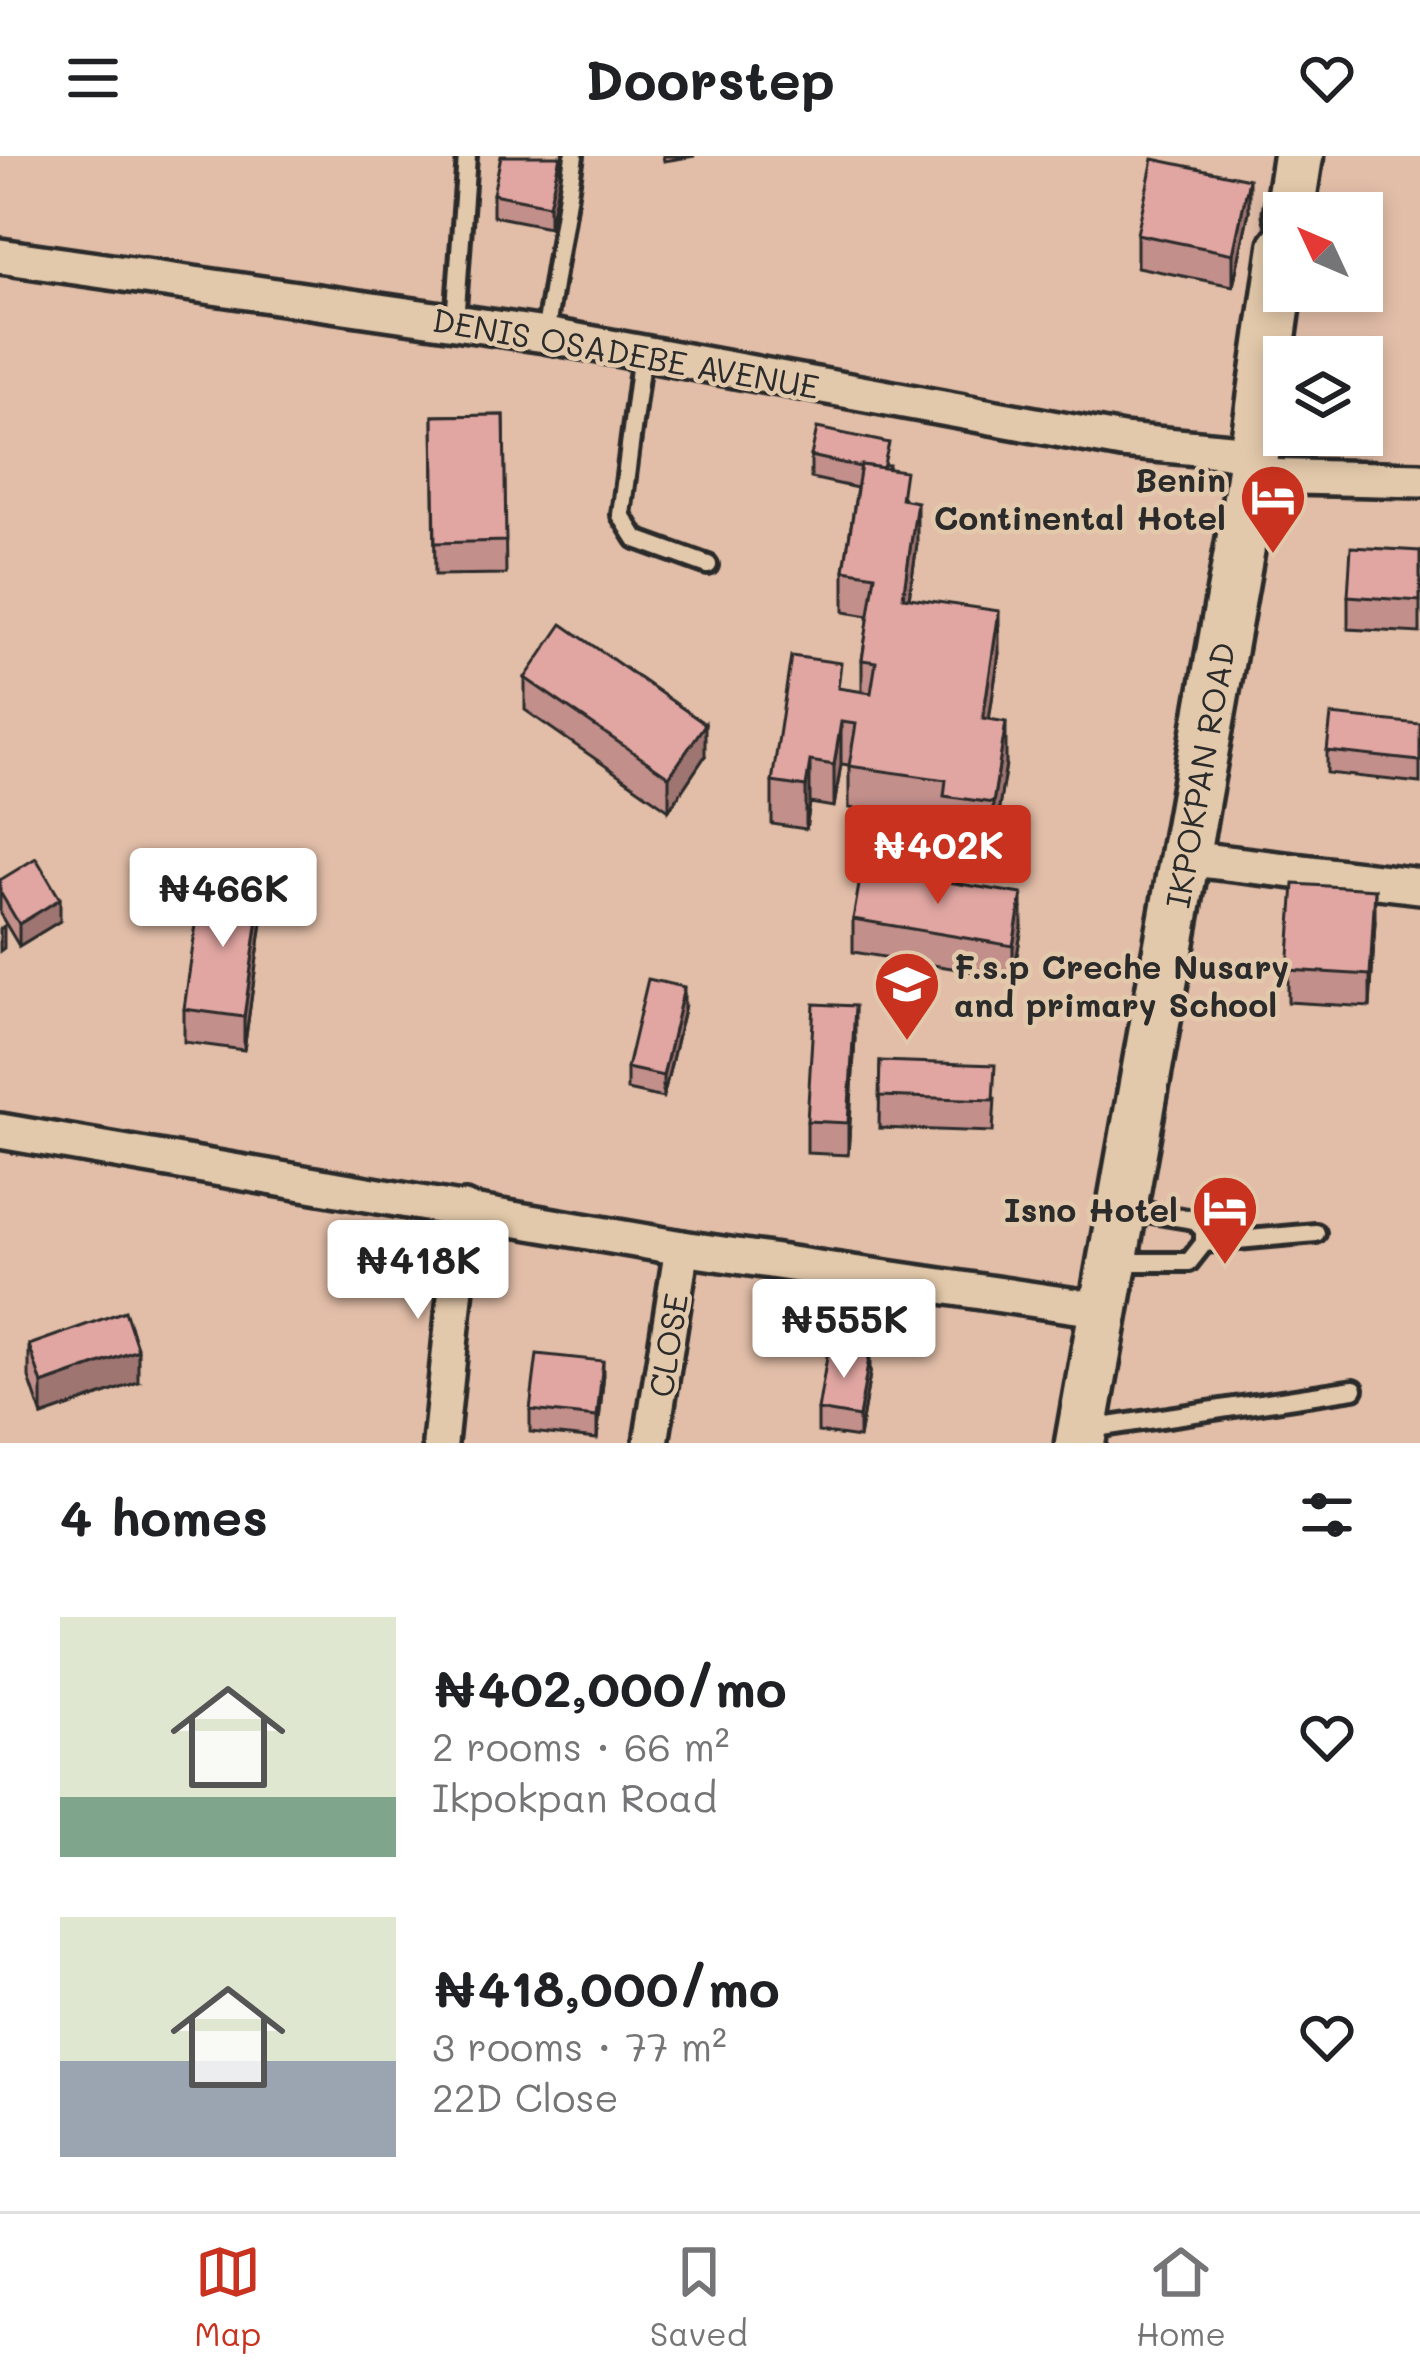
<!DOCTYPE html>
<meta charset="utf-8">
<style>
:root{--surface:#fff;--page:#f6f6f6;--text:#202124;--muted:#757577;--line:#e0e0e0;--accent:#c8321e}
body{margin:0;font-family:Mali,sans-serif;background:var(--page);color:var(--text);height:100vh;display:flex;flex-direction:column;font-size:45px;white-space:nowrap}
*{box-sizing:border-box;margin:0}
p{font-size:39px;color:var(--muted)}
.icon{flex:none;width:66px;height:66px;fill:none;stroke:currentColor;stroke-width:2;stroke-linecap:round;stroke-linejoin:round}
.map{position:relative;height:1287px;overflow:hidden}
.sheet{display:flex;flex-direction:column;background:var(--surface);flex:1}
.sheet>*{flex:none}
.needle{width:78px;rotate:314deg}
.fabs{position:absolute;left:1263px;top:36px;display:grid;gap:24px}
.fabs a{display:grid;place-items:center;width:120px;height:120px;border-radius:0px;background:var(--surface);box-shadow:0 6px 18px #0003;font-size:60px}
.price{position:absolute;translate:-50% -102px;padding:0 27px;border-radius:12px;background:#fff;color:#222;font-size:39px;line-height:78px;filter:drop-shadow(0 3px 6px #0008)}
.price::after{content:'';position:absolute;left:50%;top:72px;width:36px;height:27px;margin-left:-18px;background:inherit;clip-path:polygon(0 0,100% 0,50% 100%)}
.price.active{background:var(--accent);color:#fff}
ul{padding:0;list-style:none}
li{display:flex;align-items:center;gap:36px;height:300px;padding:0 60px}
li span{display:grid;place-items:center;flex:none;width:336px;height:240px;border-radius:0px;color:#555}
li>.icon{margin-inline-start:auto}
span .icon{width:144px;height:144px;fill:#fffc;stroke-width:1}
li b{font-size:51px}
h2{display:flex;justify-content:space-between;align-items:center;height:144px;padding:0 60px;font-size:51px}
header{display:flex;justify-content:space-between;align-items:center;height:156px;padding:0 60px;background:var(--surface);font-size:54px;font-weight:800}
.menu{display:flex;justify-content:space-around;align-items:center;height:168px;border-top:3px solid var(--line);background:var(--surface);font-size:33px;color:var(--muted)}
.menu a{display:grid;justify-items:center;gap:6px}
.menu .active{color:var(--accent)}
.map>svg:first-child{display:block}
.lines{fill:none;stroke-linecap:round;stroke-linejoin:round}
.lane-casing{stroke:#2b2b2b;stroke-width:26}
.street-casing{stroke:#2b2b2b;stroke-width:42}
.secondary-casing{stroke:#2b2b2b;stroke-width:57}
.lane{stroke:#e3c9ab;stroke-width:16}
.street{stroke:#e3c9ab;stroke-width:33}
.secondary{stroke:#e3c9ab;stroke-width:48}
.wall{fill:#c28f8b;stroke:#2b2b2b;stroke-width:3}
.shaded-wall{fill:#9e7471;stroke:#2b2b2b;stroke-width:3}
.building{fill:#e1a6a2;stroke:#2b2b2b;stroke-width:3}
.labels{text-anchor:middle;dominant-baseline:central;stroke-width:9;stroke-linejoin:round;paint-order:stroke}
.street-label{font-size:33px;fill:#2b2b2b;stroke:#e3c9ab}
.poi-label{font-size:33px;font-weight:bold;fill:#2b2b2b;stroke:#e3c9ab;text-anchor:end}
</style>
<header><svg class="icon" aria-label="menu" viewBox="0 0 24 24"><path d="M4 6h16M4 12h16M4 18h16"/></svg>Doorstep<svg class="icon" aria-label="heart" viewBox="0 0 24 24"><path d="M12 20l-8-8c-3-5 5-10 8-4 3-6 11-1 8 4z"/></svg></header>
<div class="map">
<svg width="1420" height="1287" viewBox="0 0 1420 1287">
<rect width="100%" height="100%" fill="#e2bea8"/>
<filter id="ink" filterUnits="userSpaceOnUse"><feTurbulence type="fractalNoise" baseFrequency=".00833" numOctaves="2"/><feDisplacementMap in="SourceGraphic" scale="24" xChannelSelector="R" yChannelSelector="G"/><feConvolveMatrix kernelMatrix="1 2 1 2 8 2 1 2 1" color-interpolation-filters="sRGB"/></filter>
<g filter="url(#ink)">
<g class="lines">
<defs>
<g id="lane">
<path d="M455 166 467 0"/>
<path d="M545 179 574 0"/>
<path d="M642 197 621 359 636 383 708 409"/>
<path d="M1204 1087 1316 1077"/>
<path d="M1119 1106H1189L1204 1087V1074L1194 1064 1127 1053"/>
<path d="M1089 1273 1354 1233"/>
</g>
<g id="street">
<path d="M0 100 545 179 1122 285 1252 297"/>
<path d="M1252 320 1420 324"/>
<path d="M1184 702 1420 730"/>
<path d="M0 975 682 1092 1104 1154"/>
<path d="M440 1287 464 1053"/>
<path d="M651 1287 682 1092"/>
</g>
<g id="secondary">
<path d="M1289 57 1298 0"/>
<path d="M1080 1287 1244 369 1284 91"/>
</g>
</defs>
<use href="#lane" class="lane-casing"/>
<use href="#street" class="street-casing"/>
<use href="#secondary" class="secondary-casing"/>
<use href="#lane" class="lane"/>
<use href="#street" class="street"/>
<use href="#secondary" class="secondary"/>
</g>
<g class="wall">
<path d="M663 0H695L664 5Z"/>
<path d="M560 20 549 71 493 60V38Z"/>
<path d="M1249 55 1233 130 1137 111V78Z"/>
<path d="M504 259 506 418 435 419 433 260Z"/>
<path d="M811 300 889 309 888 312 905 344 917 388 909 442 999 497 989 563 1006 608 993 689 944 682V666L849 652V609L841 608 834 651 810 647 806 673 772 668V626L841 533 862 536V504L869 460 844 456V414L857 332 811 322Z"/>
<path d="M1420 395V477L1348 473V440Z"/>
<path d="M525 522 705 600 669 654 525 554Z"/>
<path d="M1420 568V627L1327 617V595Z"/>
<path d="M0 724 60 765 19 790 0 758Z"/>
<path d="M853 763 1022 771 1013 822 853 796Z"/>
<path d="M262 766 244 894 184 886V853Z"/>
<path d="M1375 766 1370 851 1288 846V814Z"/>
<path d="M684 853 663 942 627 934V912Z"/>
<path d="M855 882 848 999 807 997V965Z"/>
<path d="M880 905 995 942 993 976 879 972Z"/>
<path d="M29 1189 138 1226 42 1260 29 1222Z"/>
<path d="M870 1218 859 1282 818 1276V1254Z"/>
<path d="M603 1227 597 1283 530 1276V1254Z"/>
</g>
<g class="shaded-wall">
<path d="M560 0V20L549 71V49Z"/>
<path d="M1249 23V55L1233 130V98Z"/>
<path d="M917 346V388L903 483V441Z"/>
<path d="M999 455V497L983 605V562Z"/>
<path d="M841 566V608L834 651V609Z"/>
<path d="M1006 566V608L993 689V647Z"/>
<path d="M705 568V600L669 654V621Z"/>
<path d="M810 605V647L806 673V631Z"/>
<path d="M1375 733V766L1370 851V819Z"/>
<path d="M262 734V766L244 894V861Z"/>
<path d="M1022 738V771L1013 822V790Z"/>
<path d="M60 743V765L19 790V768Z"/>
<path d="M4 770V792L0 795V773Z"/>
<path d="M684 831V853L663 942V920Z"/>
<path d="M855 850V882L848 999V967Z"/>
<path d="M138 1194V1226L42 1260V1228Z"/>
<path d="M870 1196V1218L859 1282V1261Z"/>
<path d="M603 1205V1227L597 1283V1261Z"/>
</g>
<g class="building">
<path d="M501 0H560L549 49 493 38Z"/>
<path d="M1153 3 1249 23 1233 98 1137 78Z"/>
<path d="M504 259 506 385 435 387 433 260Z"/>
<path d="M817 272 889 287 883 312 861 309 860 311 811 300Z"/>
<path d="M861 309 905 315 901 343 917 346 903 441 999 455 983 562 1006 566 993 647 944 640 946 624 849 610 856 568 841 566 834 609 810 605 806 631 772 626 791 500 841 507 838 532 871 537 876 506 862 504 875 419 844 414Z"/>
<path d="M1351 391 1420 395V445L1348 440Z"/>
<path d="M562 468 705 568 669 621 525 522Z"/>
<path d="M1331 559 1420 568V605L1327 595Z"/>
<path d="M36 702 60 743 19 768 0 736V724Z"/>
<path d="M862 712 1022 738 1013 790 853 763Z"/>
<path d="M202 726 262 734 244 861 184 853Z"/>
<path d="M1294 728 1375 733 1370 819 1288 814Z"/>
<path d="M648 823 684 831 663 920 627 912Z"/>
<path d="M814 848 855 850 848 967 807 965Z"/>
<path d="M880 905 995 909 993 944 879 940Z"/>
<path d="M125 1155 138 1194 42 1228 29 1189Z"/>
<path d="M829 1189 870 1196 859 1261 818 1254Z"/>
<path d="M537 1198 603 1205 597 1261 530 1254Z"/>
</g>
</g>
<defs>
<symbol id="hotel-pin" viewBox="-11 -11 22 30"><path d="M0 17L-7.5 6A9.5 9.5 0 1 1 7.5 6Z" fill="#c8321e" stroke="#e3c9ab"/><path d="M-6-4.5h1.5V1H6V5H4.5V3h-9V5H-6ZM-4 0a1.8 1.8 0 1 1 3.6 0ZM.5 0V-2.5h3Q6-2.5 6 0Z" fill="#fff"/></symbol>
<symbol id="school-pin" viewBox="-11 -11 22 30"><path d="M0 17L-7.5 6A9.5 9.5 0 1 1 7.5 6Z" fill="#c8321e" stroke="#e3c9ab"/><path d="M0-5L7-2L0 1L-7-2ZM-4 1L0 2.5L4 1V4Q0 6-4 4Z" fill="#fff"/></symbol>
</defs>
<g fill-rule="evenodd">
<use href="#hotel-pin" x="1235" y="303" width="76" height="104"/>
<use href="#school-pin" x="869" y="790" width="76" height="104"/>
<use href="#hotel-pin" x="1187" y="1014" width="76" height="104"/>
</g>
<g class="labels">
<g class="street-label">
<text transform="translate(626 196) rotate(10)">DENIS OSADEBE AVENUE</text>
<text transform="translate(1199 619) rotate(-80)">IKPOKPAN ROAD</text>
<text transform="translate(667 1189) rotate(-81)">CLOSE</text>
</g>
<g class="poi-label">
<text x="1226" y="322">Benin<tspan x="1226" dy="38">Continental Hotel</tspan></text>
<text x="954" y="809" text-anchor="start">F.s.p Creche Nusary<tspan x="954" dy="38">and primary School</tspan></text>
<text x="1178" y="1052">Isno Hotel</text>
</g>
</g>
</svg>
<div class="fabs">
<a><svg class="needle" viewBox="-14 -14 28 28"><path d="M0-13l5 13h-10z" fill="#e53935"/><path d="M0 13l5-13h-10z" fill="#757577"/></svg></a>
<a><svg class="icon" aria-label="layers" viewBox="0 0 24 24"><path d="M12 4l9 5-9 5-9-5zM3 14l9 5 9-5"/></svg></a>
</div>
<b class="price active" style="left:938px;top:751px">₦402K</b>
<b class="price" style="left:223px;top:794px">₦466K</b>
<b class="price" style="left:418px;top:1166px">₦418K</b>
<b class="price" style="left:844px;top:1225px">₦555K</b>
</div>
<section class="sheet">
<h2>4 homes<svg class="icon" aria-label="filters" viewBox="0 0 24 24"><path d="M4 7h16M4 17h16"/><circle cx="9" cy="7" r="2"/><circle cx="15" cy="17" r="2"/></svg></h2>
<ul>
<li><span style="background:linear-gradient(#dfe7d0 75%,#7fa58c 0)"><svg class="icon" aria-label="home" viewBox="0 0 24 24"><path d="M3 11l9-7 9 7M6 9v11h12V9"/></svg></span><div><b>₦402,000/mo</b><p>2 rooms · 66 m²</p><p>Ikpokpan Road</p></div><svg class="icon" aria-label="heart" viewBox="0 0 24 24"><path d="M12 20l-8-8c-3-5 5-10 8-4 3-6 11-1 8 4z"/></svg></li>
<li><span style="background:linear-gradient(#dfe7d0 60%,#9aa5b1 0)"><svg class="icon" aria-label="home" viewBox="0 0 24 24"><path d="M3 11l9-7 9 7M6 9v11h12V9"/></svg></span><div><b>₦418,000/mo</b><p>3 rooms · 77 m²</p><p>22D Close</p></div><svg class="icon" aria-label="heart" viewBox="0 0 24 24"><path d="M12 20l-8-8c-3-5 5-10 8-4 3-6 11-1 8 4z"/></svg></li>
</ul>
</section>
<nav class="menu">
<a class="active"><svg class="icon" aria-label="map" viewBox="0 0 24 24"><path d="M3 6l6-2 6 2 6-2v14l-6 2-6-2-6 2zM9 4v14M15 6v14"/></svg>Map</a>
<a><svg class="icon" aria-label="saved" viewBox="0 0 24 24"><path d="M7 4h10v16l-5-4-5 4z"/></svg>Saved</a>
<a><svg class="icon" aria-label="home" viewBox="0 0 24 24"><path d="M3 11l9-7 9 7M6 9v11h12V9"/></svg>Home</a>
</nav>
